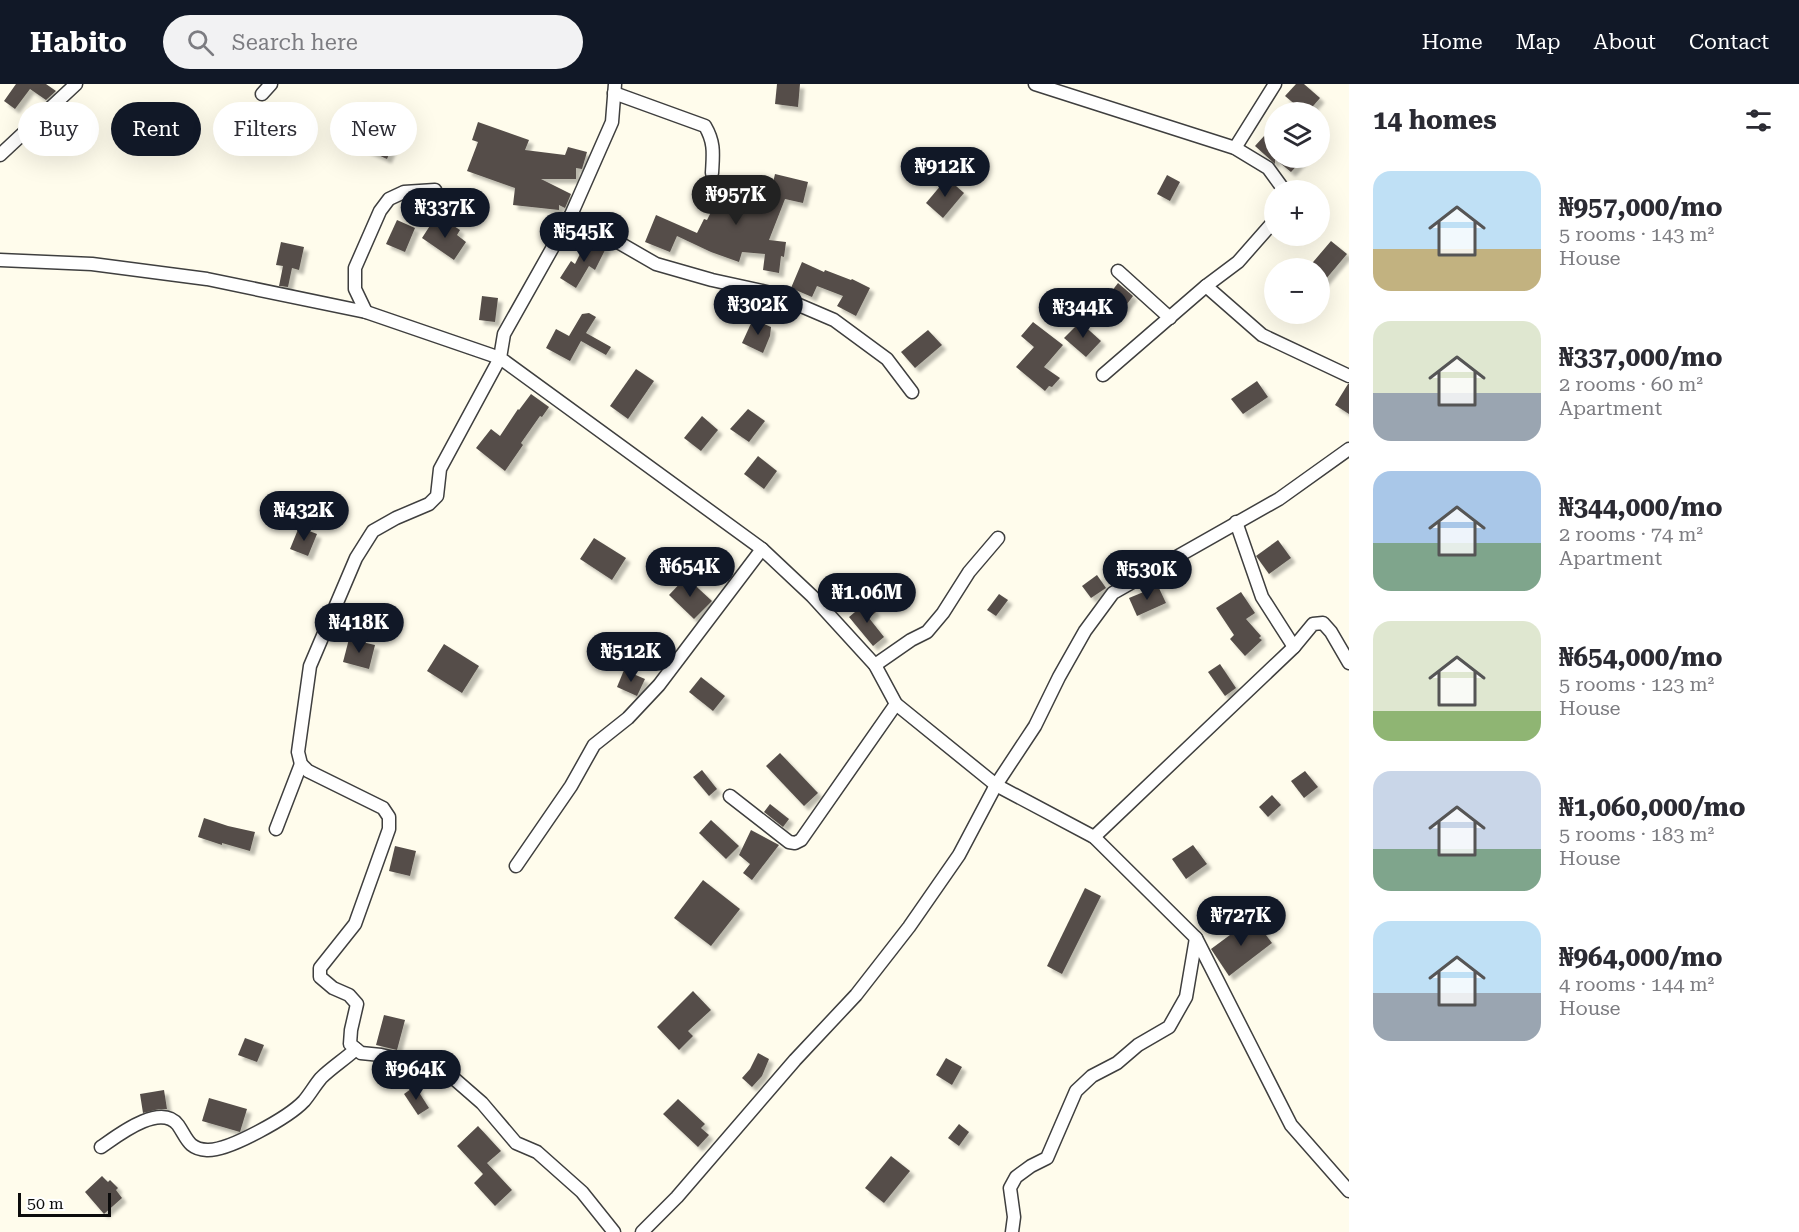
<!DOCTYPE html>
<meta charset="utf-8">
<style>
:root{--surface:#fff;--page:#f2f2f3;--text:#2b2b33;--muted:#7c7c81;--accent:#111827}
body{margin:0;font-family:"Roboto Serif",serif;background:var(--page);color:var(--text);height:100vh;display:flex;flex-direction:column;font-size:22px;white-space:nowrap}
*{box-sizing:border-box;margin:0}
p{font-size:20px;color:var(--muted)}
.icon{flex:none;width:33px;height:33px;fill:none;stroke:currentColor;stroke-width:2;stroke-linecap:round;stroke-linejoin:round}
.map{position:relative;flex:1;overflow:hidden}
.side{display:flex;flex-direction:column;background:var(--surface);width:450px}
.side>*{flex:none}
.guide{position:absolute;left:18px;top:18px;width:570px;height:54px;display:flex;gap:12px}
.fabs{position:absolute;left:1264px;top:18px;display:grid;gap:12px}
.fabs a{display:grid;place-items:center;width:66px;height:66px;border-radius:50%;background:var(--surface);box-shadow:0 6px 24px #0002;font-size:30px}
.scale{position:absolute;left:18px;bottom:15px;width:93px;box-sizing:border-box;padding-left:6px;border:3px solid #0c0c0c;border-top:0;font-size:16px;line-height:21px;white-space:nowrap;color:#0c0c0c;-webkit-text-stroke:4px #fff;paint-order:stroke}
.price{position:absolute;translate:-50% -51px;padding:0 14px;border-radius:21px;background:var(--accent);color:#fff;font-size:20px;line-height:39px;filter:drop-shadow(0 2px 3px #0008)}
.price::after{content:'';position:absolute;left:50%;top:36px;width:18px;height:14px;margin-left:-9px;background:inherit;clip-path:polygon(0 0,100% 0,50% 100%)}
.price.on{background:#222;color:#fff}
ul{padding:0;list-style:none}
li{display:flex;align-items:center;gap:18px;height:150px;padding:0 24px}
li span{display:grid;place-items:center;flex:none;width:168px;height:120px;border-radius:18px;color:#555}
li>.icon{margin-inline-start:auto}
span .icon{width:72px;height:72px;fill:#fffc;stroke-width:1}
li b{font-size:26px}
h2{display:flex;justify-content:space-between;align-items:center;height:72px;padding:0 24px;font-size:26px}
.chip{padding:0 21px;border-radius:27px;background:var(--surface);box-shadow:0 6px 24px #0002;font-size:21px;line-height:54px}
.chip.on{background:var(--accent);color:#fff}
header{display:flex;align-items:center;gap:36px;box-sizing:border-box;height:84px;padding:0 30px;background:var(--accent);color:#fff}
header strong{font-size:28px}
nav{display:flex;gap:33px;margin-inline-start:auto;font-size:21px}
.search{width:420px;height:54px;background:var(--page);display:flex;align-items:center;gap:15px;box-sizing:border-box;padding:0 21px;border-radius:33px;color:var(--muted);font-size:22px}
main{display:flex;flex:1;min-height:0}
.map>svg:first-child{display:block}
.building{fill:#554e49;filter:url(#shadow)}
.lines{fill:none;stroke-linecap:round;stroke-linejoin:round}
.street-casing{stroke:#3f3f3f;stroke-width:15}
.street{stroke:#fff;stroke-width:12}
</style>
<header>
<strong>Habito</strong>
<div class="search"><svg class="icon" aria-label="search" viewBox="0 0 24 24"><circle cx="10" cy="10" r="6"/><path d="M15 15l6 6"/></svg>Search here</div>
<nav><a>Home</a><a>Map</a><a>About</a><a>Contact</a></nav>
</header>
<main>
<div class="map">
<svg width="1349" height="1148" viewBox="0 0 1349 1148">
<defs>
<filter id="shadow"><feDropShadow dx="4.5" dy="4.5" stdDeviation="1.5" flood-color="#0004"/></filter>
</defs>
<rect width="100%" height="100%" fill="#fffcec"/>
<g class="building">
<path d="M16 0H46L56 7 46 16 30 5 15 25 4 17Z"/>
<path d="M777 0H800L798 23 775 20Z"/>
<path d="M1296 0H1304L1320 14 1308 28H1304L1285 12Z"/>
<path d="M478 38 529 56 525 66 565 71 568 63 587 68 582 85 576 84V95H541L571 110 565 124 559 121V126L513 121 515 104 467 87 478 58 472 56Z"/>
<path d="M1275 40V74H1304L1291 88 1275 75V80L1255 62Z"/>
<path d="M367 42 396 55 387 75 358 62Z"/>
<path d="M775 90 808 98 803 119 785 115 769 156 786 158 784 173 781 172 779 189 763 186 765 170 742 168 739 178 711 168 677 152 670 168 645 158 656 131 697 149 704 135 707 136 721 108 766 129Z"/>
<path d="M1167 91 1180 98 1170 117 1157 110Z"/>
<path d="M947 94 964 109 943 134 926 119Z"/>
<path d="M397 136 415 144 405 168 386 160Z"/>
<path d="M445 136 460 146 457 151 466 158 454 176 422 154 433 137 440 142Z"/>
<path d="M588 154 606 164 595 186 589 182 576 204 560 194 571 177 575 180Z"/>
<path d="M1331 157 1347 170 1320 202V184H1308Z"/>
<path d="M281 158 304 163 299 186 292 184 288 203 279 202 283 182 276 181Z"/>
<path d="M802 178 824 188 825 186 851 196 852 195 870 204 856 232 837 222 843 212 817 202 812 213 791 204Z"/>
<path d="M1118 199 1133 212 1121 228 1105 216Z"/>
<path d="M482 212 498 214 495 238 479 236Z"/>
<path d="M589 229 596 233 586 249 611 263 606 271 581 257 570 277 546 264 556 245 569 252 582 230Z"/>
<path d="M753 235 771 243 770 252 763 269 742 259Z"/>
<path d="M1033 238 1063 261 1044 283 1060 294 1052 303 1049 302 1045 307 1016 283 1034 263 1021 252Z"/>
<path d="M1080 238 1101 257 1086 273 1064 254Z"/>
<path d="M928 246 942 261 915 284 901 268Z"/>
<path d="M636 285 654 297 628 335 610 322Z"/>
<path d="M1257 297 1268 313 1243 330 1231 315Z"/>
<path d="M1348 300H1349V330L1335 321Z"/>
<path d="M531 310 549 323 542 333 540 332 521 359 523 361 505 387 476 364 491 345 500 352 518 325 519 326Z"/>
<path d="M748 325 765 337 749 358 730 345Z"/>
<path d="M702 332 718 346 701 367 684 354Z"/>
<path d="M758 372 777 387 764 405 744 390Z"/>
<path d="M299 443 317 450 308 472 290 465Z"/>
<path d="M594 454 626 474 612 496 580 475Z"/>
<path d="M1278 456 1291 474 1269 490 1256 472Z"/>
<path d="M1097 491 1106 504 1091 514 1082 502Z"/>
<path d="M686 493 712 517 694 535 669 511Z"/>
<path d="M1158 502 1166 519 1137 532 1129 514Z"/>
<path d="M1241 508 1255 529 1246 535 1261 552 1259 554 1262 556 1245 572 1230 555 1234 551 1216 524Z"/>
<path d="M999 510 1008 516 996 532 987 526Z"/>
<path d="M867 518 876 528 869 534 884 553 873 562 849 533Z"/>
<path d="M349 555 375 561 369 585 343 578Z"/>
<path d="M444 560 479 582 462 609 427 587Z"/>
<path d="M1220 580 1236 604 1225 612 1208 588Z"/>
<path d="M624 586 645 595 637 612 617 603Z"/>
<path d="M701 593 725 612 713 627 689 608Z"/>
<path d="M780 669 818 709 804 722 766 682Z"/>
<path d="M702 686 717 705 709 712 693 693Z"/>
<path d="M1305 687 1318 703 1304 714 1291 697Z"/>
<path d="M1272 711 1281 721 1268 733 1259 723Z"/>
<path d="M770 720 789 735 783 743 764 728Z"/>
<path d="M204 734 228 742 255 748 250 767 222 759V761L198 753Z"/>
<path d="M711 736 739 762 726 775 699 749Z"/>
<path d="M751 746 779 761 752 796 743 789 750 780 739 771Z"/>
<path d="M1193 761 1207 780 1186 795 1172 775Z"/>
<path d="M395 762 416 767 410 792 389 787Z"/>
<path d="M703 796 740 825 711 862 674 834Z"/>
<path d="M1085 804 1101 812 1062 890 1047 882Z"/>
<path d="M1253 834 1272 859 1229 892 1211 865Z"/>
<path d="M693 907 711 926 688 947 693 952 679 966 657 943Z"/>
<path d="M384 931 405 936 397 966 376 961Z"/>
<path d="M245 954 264 961 257 978 238 971Z"/>
<path d="M758 969 769 975 762 992 752 1003 742 994 750 985Z"/>
<path d="M946 974 962 983 952 1001 936 991Z"/>
<path d="M415 1002 429 1024 418 1031 404 1010Z"/>
<path d="M164 1006 167 1025H159L143 1029 140 1010Z"/>
<path d="M209 1014 247 1025 240 1048 202 1037Z"/>
<path d="M678 1015 705 1040 701 1044 709 1051 698 1063 663 1030Z"/>
<path d="M959 1040 969 1048 959 1062 948 1054Z"/>
<path d="M478 1042 501 1067 487 1079 512 1106 495 1122 474 1099 483 1090 457 1062Z"/>
<path d="M891 1072 910 1087 884 1119 865 1104Z"/>
<path d="M102 1092 108 1098 110 1096 118 1104 116 1106 122 1114 104 1130 85 1108Z"/>
</g>
<g class="lines">
<defs>
<g id="street">
<path d="M615 0 612 38 571 131 504 250 500 274 762 465 812 512 875 581 896 620 996 701 1094 753 1196 854 1291 1041 1349 1107"/>
<path d="M1035 0 1235 64 1268 84 1284 106"/>
<path d="M614 9 705 42C715 59 713 70 712 89"/>
<path d="M262 10 271 0"/>
<path d="M1235 64 1275 0"/>
<path d="M0 71 76 0"/>
<path d="M571 131 656 180 712 196 771 209 834 236 887 275 912 308"/>
<path d="M1275 136 1238 178 1206 202 1262 251 1349 292"/>
<path d="M0 176 92 180 207 195 366 228 500 274 440 385 437 412 429 420 396 434 373 447 356 474 310 582 298 668 301 680 308 687 383 724 389 733V745L355 840 320 884V893L333 904 349 911 357 920 351 946 350 960 361 969 381 971 443 985 482 1019 516 1059 537 1068 582 1108 614 1148"/>
<path d="M1118 187 1170 234"/>
<path d="M366 228 355 205V184L380 127 389 115 404 108 435 106"/>
<path d="M1103 291 1206 202"/>
<path d="M1236 438 1262 513 1294 563"/>
<path d="M875 581 911 556 927 548 943 529 969 488 998 454"/>
<path d="M730 712 789 758 795 759 801 756 896 620"/>
<path d="M276 745 301 680"/>
<path d="M1094 753 1294 563 1313 540 1323 539 1331 548 1349 579"/>
<path d="M516 782 571 702 594 661 628 634 659 601 762 465"/>
<path d="M101 1063C117 1052 160 1018 178 1041 187 1054 188 1065 207 1066 229 1067 289 1033 304 1017 310 1010 315 1001 321 994 331 984 345 975 356 965"/>
<path d="M642 1148 677 1113 795 976 856 911 909 843 959 771 996 701 1035 642 1059 593 1085 547 1113 509 1279 415 1349 365"/>
<path d="M1012 1148 1014 1133 1010 1104 1016 1093 1031 1082 1047 1074 1076 1007 1092 992 1117 979 1138 961 1169 943 1186 913 1196 854"/>
</g>
</defs>
<use href="#street" class="street-casing"/>
<use href="#street" class="street"/>
</g>
</svg>
<div class="fabs">
<a><svg class="icon" aria-label="layers" viewBox="0 0 24 24"><path d="M12 4l9 5-9 5-9-5zM3 14l9 5 9-5"/></svg></a>
<a>+</a>
<a>−</a>
</div>
<div class="scale">50 m</div>
<b class="price" style="left:945px;top:114px">₦912K</b>
<b class="price on" style="left:736px;top:142px">₦957K</b>
<b class="price" style="left:445px;top:155px">₦337K</b>
<b class="price" style="left:584px;top:179px">₦545K</b>
<b class="price" style="left:758px;top:252px">₦302K</b>
<b class="price" style="left:1083px;top:255px">₦344K</b>
<b class="price" style="left:304px;top:458px">₦432K</b>
<b class="price" style="left:690px;top:514px">₦654K</b>
<b class="price" style="left:1147px;top:517px">₦530K</b>
<b class="price" style="left:867px;top:540px">₦1.06M</b>
<b class="price" style="left:359px;top:570px">₦418K</b>
<b class="price" style="left:631px;top:599px">₦512K</b>
<b class="price" style="left:1241px;top:863px">₦727K</b>
<b class="price" style="left:416px;top:1017px">₦964K</b>
<div class="guide">
<a class="chip">Buy</a>
<a class="chip on">Rent</a>
<a class="chip">Filters</a>
<a class="chip">New</a>
</div>
</div>
<section class="side">
<h2>14 homes<svg class="icon" aria-label="filters" viewBox="0 0 24 24"><path d="M4 7h16M4 17h16"/><circle cx="9" cy="7" r="2"/><circle cx="15" cy="17" r="2"/></svg></h2>
<ul>
<li><span style="background:linear-gradient(#bfe0f5 65%,#c2b280 0)"><svg class="icon" aria-label="home" viewBox="0 0 24 24"><path d="M3 11l9-7 9 7M6 9v11h12V9"/></svg></span><div><b>₦957,000/mo</b><p>5 rooms · 143 m²</p><p>House</p></div></li>
<li><span style="background:linear-gradient(#dfe7d0 60%,#9aa5b1 0)"><svg class="icon" aria-label="home" viewBox="0 0 24 24"><path d="M3 11l9-7 9 7M6 9v11h12V9"/></svg></span><div><b>₦337,000/mo</b><p>2 rooms · 60 m²</p><p>Apartment</p></div></li>
<li><span style="background:linear-gradient(#a9c7e8 60%,#7fa58c 0)"><svg class="icon" aria-label="home" viewBox="0 0 24 24"><path d="M3 11l9-7 9 7M6 9v11h12V9"/></svg></span><div><b>₦344,000/mo</b><p>2 rooms · 74 m²</p><p>Apartment</p></div></li>
<li><span style="background:linear-gradient(#dfe7d0 75%,#8fb573 0)"><svg class="icon" aria-label="home" viewBox="0 0 24 24"><path d="M3 11l9-7 9 7M6 9v11h12V9"/></svg></span><div><b>₦654,000/mo</b><p>5 rooms · 123 m²</p><p>House</p></div></li>
<li><span style="background:linear-gradient(#c9d6e8 65%,#7fa58c 0)"><svg class="icon" aria-label="home" viewBox="0 0 24 24"><path d="M3 11l9-7 9 7M6 9v11h12V9"/></svg></span><div><b>₦1,060,000/mo</b><p>5 rooms · 183 m²</p><p>House</p></div></li>
<li><span style="background:linear-gradient(#bfe0f5 60%,#9aa5b1 0)"><svg class="icon" aria-label="home" viewBox="0 0 24 24"><path d="M3 11l9-7 9 7M6 9v11h12V9"/></svg></span><div><b>₦964,000/mo</b><p>4 rooms · 144 m²</p><p>House</p></div></li>
</ul>
</section>
</main>
